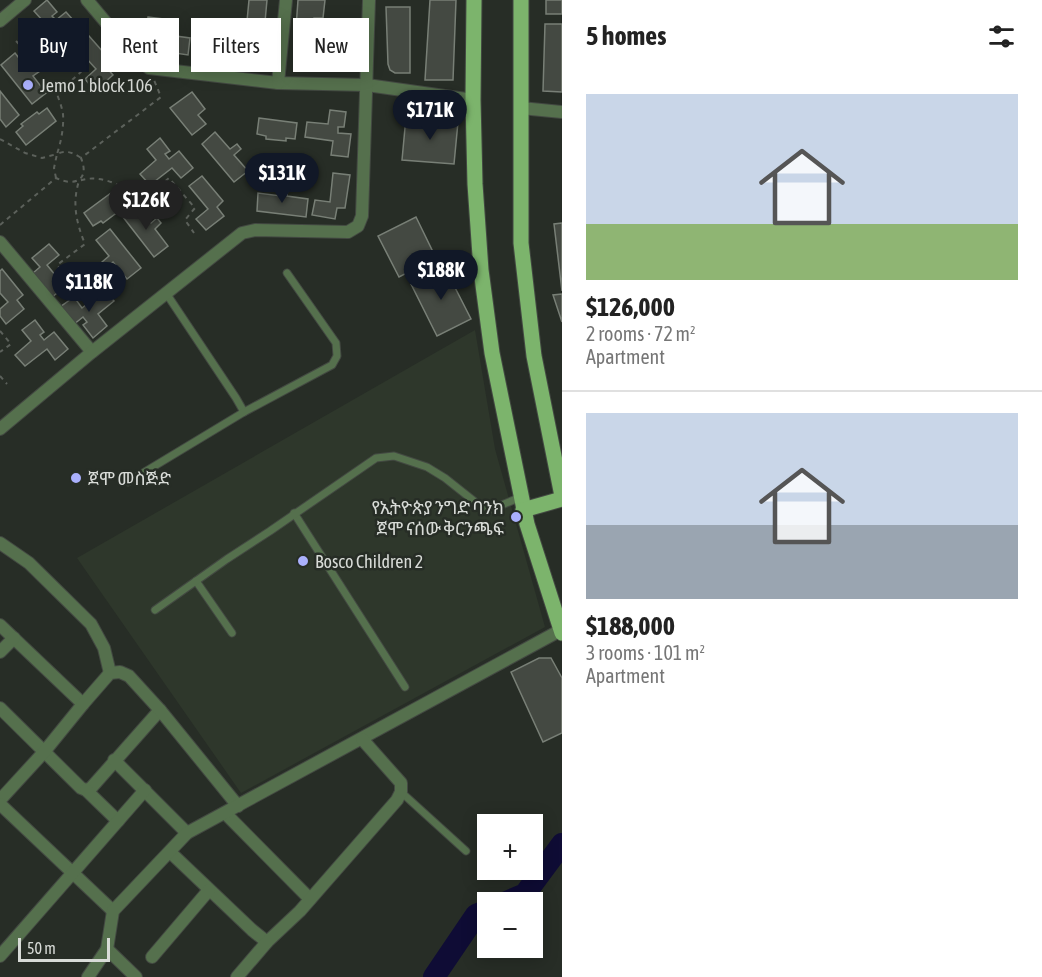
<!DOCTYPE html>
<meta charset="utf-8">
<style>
:root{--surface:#fff;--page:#f2f2f2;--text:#222;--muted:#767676;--line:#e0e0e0;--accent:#111827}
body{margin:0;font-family:"Asap Condensed","Noto Sans Ethiopic",sans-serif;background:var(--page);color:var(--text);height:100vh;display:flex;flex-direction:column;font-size:22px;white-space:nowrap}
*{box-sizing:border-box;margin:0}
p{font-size:20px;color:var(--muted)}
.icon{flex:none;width:33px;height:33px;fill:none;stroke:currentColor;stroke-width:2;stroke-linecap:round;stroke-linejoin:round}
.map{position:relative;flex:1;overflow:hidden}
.panel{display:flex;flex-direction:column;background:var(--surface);width:480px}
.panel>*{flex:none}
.banner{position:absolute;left:18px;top:18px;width:453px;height:54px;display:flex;gap:12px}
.tools{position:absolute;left:477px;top:814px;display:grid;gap:12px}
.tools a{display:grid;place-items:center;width:66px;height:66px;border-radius:0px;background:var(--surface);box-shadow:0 3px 15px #0003;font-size:30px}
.scale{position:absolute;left:18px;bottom:15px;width:92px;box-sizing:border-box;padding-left:6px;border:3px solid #d8dbd7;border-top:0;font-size:16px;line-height:21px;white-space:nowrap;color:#d8dbd7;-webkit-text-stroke:4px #272d26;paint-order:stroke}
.price{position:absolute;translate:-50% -51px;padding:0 14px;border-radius:21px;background:var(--accent);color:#fff;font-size:20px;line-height:39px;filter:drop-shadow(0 2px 3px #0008)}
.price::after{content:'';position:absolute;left:50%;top:36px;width:18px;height:14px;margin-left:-9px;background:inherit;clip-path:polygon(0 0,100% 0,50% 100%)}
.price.current{background:#222;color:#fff}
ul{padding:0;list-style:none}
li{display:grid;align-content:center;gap:12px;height:318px;padding:0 24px}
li+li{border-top:2px solid var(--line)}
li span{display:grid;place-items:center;height:186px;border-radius:0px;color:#555}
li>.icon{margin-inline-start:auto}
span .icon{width:108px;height:108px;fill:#fffc;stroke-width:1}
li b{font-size:26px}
h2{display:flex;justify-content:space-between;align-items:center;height:72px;padding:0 24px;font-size:26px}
.pill{padding:0 21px;border-radius:0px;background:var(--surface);box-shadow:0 3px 15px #0003;font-size:21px;line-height:54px}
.pill.current{background:var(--accent);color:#fff}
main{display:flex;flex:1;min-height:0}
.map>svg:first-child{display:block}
.built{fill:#2e372b}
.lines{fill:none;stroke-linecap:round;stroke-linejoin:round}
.river{stroke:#0f0c35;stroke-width:22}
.building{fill:#444942;stroke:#787f76;stroke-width:1.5}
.lane-casing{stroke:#434942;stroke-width:9}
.street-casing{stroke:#434942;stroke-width:14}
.primary-casing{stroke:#434942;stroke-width:17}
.path{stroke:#5c615b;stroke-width:2;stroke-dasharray:4.5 4.5;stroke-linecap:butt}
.lane{stroke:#55704d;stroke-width:7}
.street{stroke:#55704d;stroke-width:12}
.primary{stroke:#7cb46c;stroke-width:15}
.poi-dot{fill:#aab0fc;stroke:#272d26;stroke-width:2}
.labels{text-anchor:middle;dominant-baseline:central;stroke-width:5;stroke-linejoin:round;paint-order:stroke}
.poi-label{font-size:18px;fill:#d8dbd7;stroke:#272d26;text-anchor:start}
</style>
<main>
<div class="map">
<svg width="562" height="977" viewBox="0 0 562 977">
<rect width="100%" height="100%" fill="#272d26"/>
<path class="built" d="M475 330 495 449 545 627 241 793 77 558Z"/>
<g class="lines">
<g class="river">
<path d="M504 903 525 894 562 844"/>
<path d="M434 977 476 915 488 910"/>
</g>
</g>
<g class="building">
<path d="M47 0 57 12 52 16 56 20 66 12 81 29 68 39 59 29 38 47 28 36 43 21 34 11Z"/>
<path d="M249 0H267L265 22 247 21Z"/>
<path d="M298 0H325L323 18H314L313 30 296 28Z"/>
<path d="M430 0H456L453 80H425Z"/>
<rect x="546" y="0" width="16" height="14"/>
<path d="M386 7H410V73H395L390 70 388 64Z"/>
<path d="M148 17 163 19 161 34 190 38 188 55 155 50 156 42 145 40Z"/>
<path d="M545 24H562V92L543 91Z"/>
<path d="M220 25 235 28 233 43 261 46 259 63 226 58 227 50 216 48Z"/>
<path d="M89 36 111 61 105 66 113 75 95 91 85 79 96 69 76 47Z"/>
<path d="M323 41 329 42 328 51 349 53 347 71 297 64 299 47 322 50Z"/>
<path d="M15 53 29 71 36 66 40 71 33 76 46 93 32 104 1 65Z"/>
<path d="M0 91 19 115 6 127 0 119Z"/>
<path d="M192 92 205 109 198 115 206 124 192 135 170 108Z"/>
<path d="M47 108 56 121 26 145 16 132 23 126 21 124 37 112 39 114Z"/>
<path d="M330 110 346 112 344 127H338V133L351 134 348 157 331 155 333 141 305 137 307 122 328 124Z"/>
<path d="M406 117 458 122 454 164 402 160Z"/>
<path d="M259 118 297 123 295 139 286 138V141L266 139V136L257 134Z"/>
<path d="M215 132 230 149 237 144 241 149 234 155 248 171 234 182 202 144Z"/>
<path d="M160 138 170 151 165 154 169 159 179 151 193 168 181 178 172 168 150 185 140 174 156 160 147 149Z"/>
<path d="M333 173 350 175 345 208H337L335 219 312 215 315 200 330 202Z"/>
<path d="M202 176 223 201 217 207 224 216 206 230 196 219 208 209 189 186Z"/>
<path d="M282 187 288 188 287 196 308 199 306 217 257 211 258 193 281 196Z"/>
<path d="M115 190 124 203 117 208 119 211 103 223 101 221 93 226 84 213Z"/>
<path d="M136 206 151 223 157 218 161 223 155 229 168 246 154 257 123 217Z"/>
<path d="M416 217 436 258 399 277 378 236Z"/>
<path d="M562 223V291L554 224Z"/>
<path d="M110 229 141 268 127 279 113 262 107 267 102 262 109 256 96 240Z"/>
<path d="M49 244 59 255 47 265 65 287 52 297 33 273 40 267 32 258Z"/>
<path d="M444 266 471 319 437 336 411 284Z"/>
<path d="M2 269 23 295 17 300 24 309 6 324 0 316V309L8 302 0 293V271Z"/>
<path d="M105 290 114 301 98 314 107 326 93 338 83 325 87 322 83 317 73 325 60 307 74 297 82 308Z"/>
<path d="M562 294V322L553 295Z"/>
<path d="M35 320 44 332 40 335 44 340 54 332 68 349 55 360 47 349 25 366 15 355 31 341 22 330Z"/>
<path d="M539 658H551L562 678V733L543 742 511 672Z"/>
</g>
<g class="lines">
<defs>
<g id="lane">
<path d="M166 293 236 398 244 412"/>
<path d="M128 482 244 412 332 365 337 356 336 343 287 273"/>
<path d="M294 513 405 687"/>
<path d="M196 581 232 633"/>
<path d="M155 610 227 559 270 531 376 458 394 456 427 467 445 478 479 505 492 509 521 497"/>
<path d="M401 792 466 851"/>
</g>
<g id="street">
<path d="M87 0 129 50 149 68 278 83 367 85 473 100"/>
<path d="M0 21 25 0"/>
<path d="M278 83 286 0"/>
<path d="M521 108 562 112"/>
<path d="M0 242 92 352"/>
<path d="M0 429 92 352 242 233 255 230 348 232 358 226 362 216 369 0"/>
<path d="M0 543 29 563 91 624 104 648 110 673"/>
<path d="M0 625 83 704"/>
<path d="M0 652 14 638"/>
<path d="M0 708 81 788 86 790 91 788 160 710"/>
<path d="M114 760 187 833"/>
<path d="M86 790 118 821"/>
<path d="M0 800 44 752 83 704 110 673 120 672 129 676 160 710 238 806"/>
<path d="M0 804 113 911"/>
<path d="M225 813 310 899"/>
<path d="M170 852 252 930 267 942"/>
<path d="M107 949 136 977"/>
<path d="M0 956 145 790"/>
<path d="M152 957 209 890"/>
<path d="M88 977 107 949 113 911 187 833 561 630"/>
<path d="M237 977 267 942 300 911 397 800 401 792V783L362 739"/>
</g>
<g id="primary">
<path d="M474 0 473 100 475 184 481 270 492 353 527 524 562 633"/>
<path d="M521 0V243L534 356 562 496"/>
<path d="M523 510 562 499"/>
</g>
</defs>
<use href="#lane" class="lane-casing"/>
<use href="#street" class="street-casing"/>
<use href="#primary" class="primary-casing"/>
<g class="path">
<path d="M0 139 25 153 42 158 57 154C61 142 64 127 63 114 62 107 59 100 57 94L84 69 57 40 35 60 15 40"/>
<path d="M56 178 54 168 57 154C65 150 73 152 81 158"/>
<path d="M0 225 56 178C75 187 90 180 81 158L161 97 154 80"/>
<path d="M117 296 103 281 84 297 57 265 85 244C76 222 72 203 79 181 93 175 113 181 126 189 131 193 135 199 141 202L169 178 195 208 185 220 194 233"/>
<path d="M0 331 11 344 0 352"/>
<path d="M0 376 7 384"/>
</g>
<use href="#lane" class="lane"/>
<use href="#street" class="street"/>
<use href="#primary" class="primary"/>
</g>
<g class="poi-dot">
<circle cx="28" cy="85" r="6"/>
<circle cx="76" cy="478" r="6"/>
<circle cx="516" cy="517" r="6"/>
<circle cx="303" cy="561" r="6"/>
</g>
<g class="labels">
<g class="poi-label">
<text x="40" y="85">Jemo 1 block 106</text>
<text x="88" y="478">ጀሞ መስጅድ</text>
<text x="504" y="507" text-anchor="end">የኢትዮጵያ ንግድ ባንክ<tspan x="504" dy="21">ጀሞ ናሰው ቅርንጫፍ</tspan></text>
<text x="315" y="561">Bosco Children 2</text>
</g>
</g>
</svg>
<div class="tools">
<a>+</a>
<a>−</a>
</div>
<div class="scale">50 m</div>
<b class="price" style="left:430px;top:141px">$171K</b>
<b class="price" style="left:282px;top:204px">$131K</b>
<b class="price current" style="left:146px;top:231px">$126K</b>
<b class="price" style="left:441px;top:301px">$188K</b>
<b class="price" style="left:89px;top:313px">$118K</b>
<div class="banner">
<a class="pill current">Buy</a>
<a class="pill">Rent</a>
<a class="pill">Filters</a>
<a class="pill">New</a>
</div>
</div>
<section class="panel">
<h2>5 homes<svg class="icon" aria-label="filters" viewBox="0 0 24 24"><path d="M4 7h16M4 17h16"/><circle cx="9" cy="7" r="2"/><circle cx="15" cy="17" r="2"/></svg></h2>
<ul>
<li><span style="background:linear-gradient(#c9d6e8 70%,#8fb573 0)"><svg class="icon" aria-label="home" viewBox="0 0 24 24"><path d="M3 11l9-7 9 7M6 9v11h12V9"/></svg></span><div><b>$126,000</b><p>2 rooms · 72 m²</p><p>Apartment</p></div></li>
<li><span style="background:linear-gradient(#c9d6e8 60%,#9aa5b1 0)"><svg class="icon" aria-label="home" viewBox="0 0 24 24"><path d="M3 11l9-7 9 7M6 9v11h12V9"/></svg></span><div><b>$188,000</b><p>3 rooms · 101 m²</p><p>Apartment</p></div></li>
</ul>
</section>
</main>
